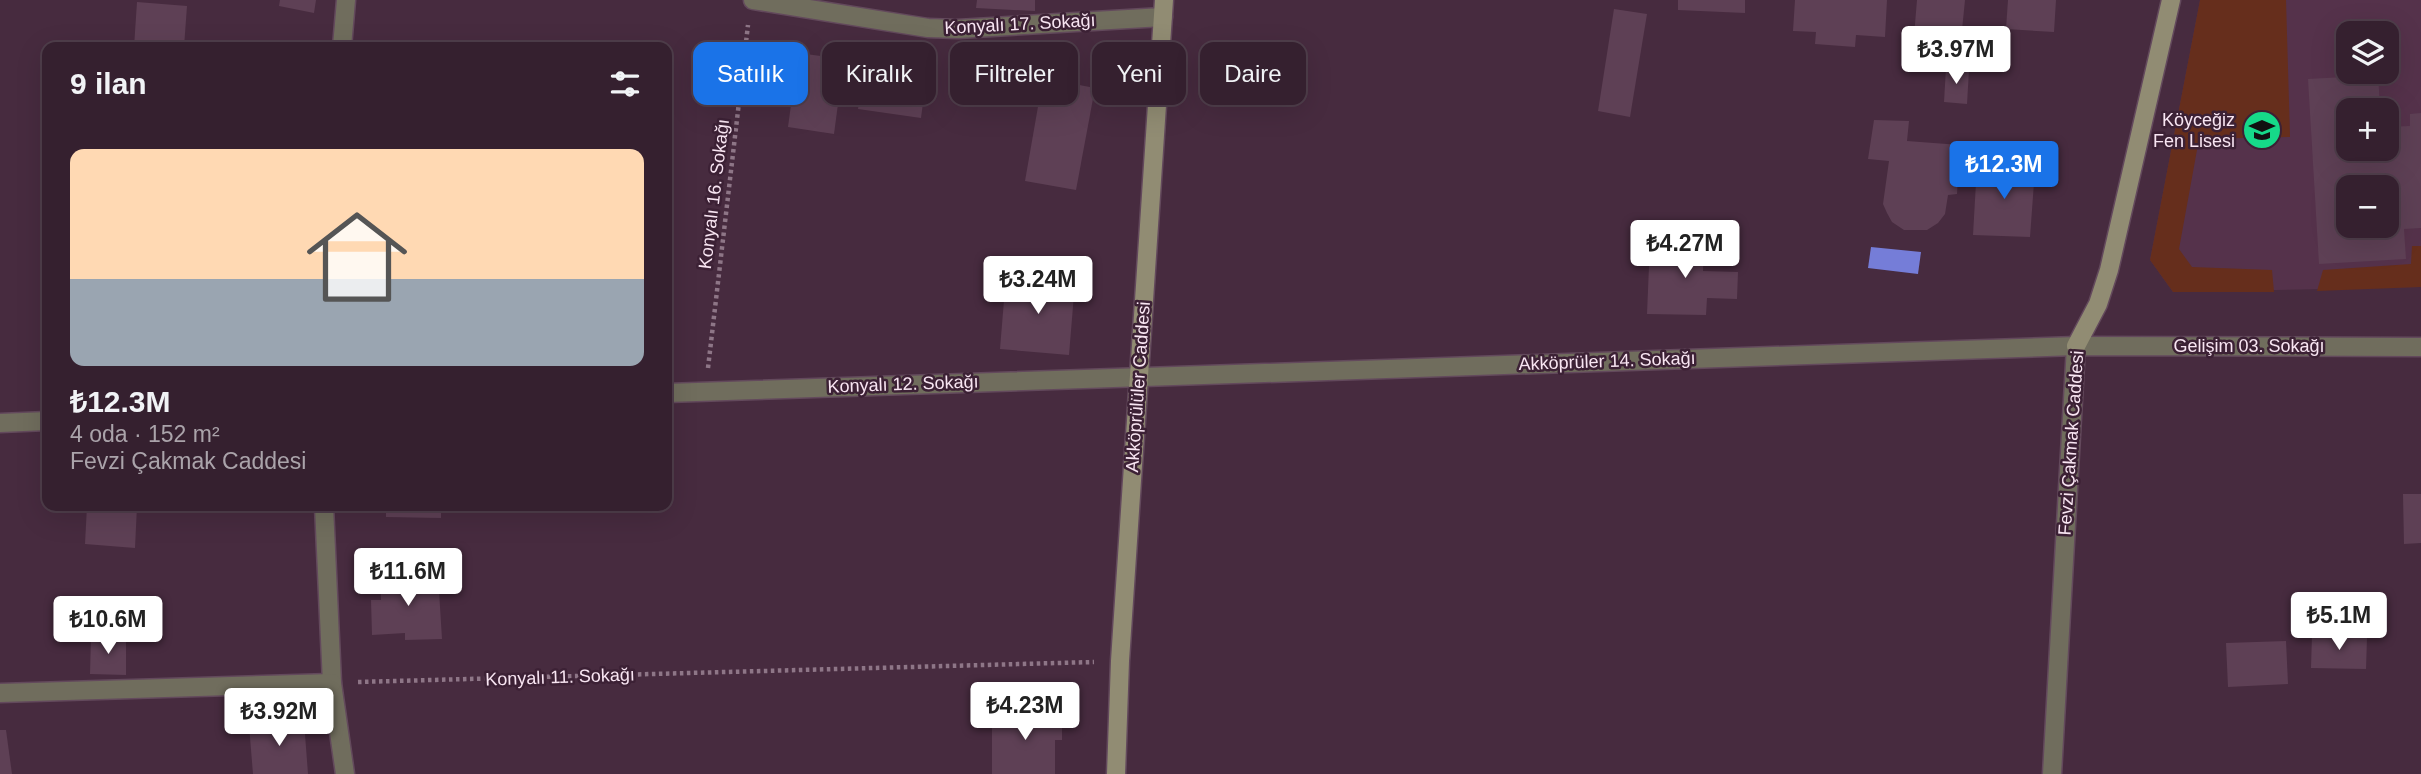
<!DOCTYPE html>
<html lang="tr">
<meta charset="utf-8">
<style>
:root{--surface:#35202f;--page:#3d2837;--text:#f1f3f6;--muted:#aaa3aa;--line:#4f3e4b;--accent:#1a73e8}
body{margin:0;font-family:Arial,sans-serif;background:var(--page);color:var(--text);height:100vh;display:flex;flex-direction:column;font-size:26px;white-space:nowrap}
*{box-sizing:border-box;margin:0}
p{font-size:23px;color:var(--muted)}
.icon{flex:none;width:38px;height:38px;fill:none;stroke:currentColor;stroke-width:2;stroke-linecap:round;stroke-linejoin:round}
.map{position:relative;flex:1;overflow:hidden}
.panel{position:absolute;left:42px;top:42px;width:630px;height:469px;display:flex;flex-direction:column;background:var(--surface);border-radius:14px;box-shadow:0 7px 28px #0002,0 0 0 2px var(--line)}
.panel>*{flex:none}
.banner{position:absolute;left:693px;top:42px;width:665px;height:63px;display:flex;gap:14px}
.tools{position:absolute;left:2336px;top:21px;display:grid;gap:14px}
.tools a{display:grid;place-items:center;width:63px;height:63px;border-radius:14px;background:var(--surface);box-shadow:0 7px 28px #0002,0 0 0 2px var(--line);font-size:35px}
.price{position:absolute;translate:-50% -60px;padding:0 16px;border-radius:7px;background:#fff;color:#222;font-size:23px;line-height:46px;filter:drop-shadow(0 2px 4px #0008)}
.price::after{content:'';position:absolute;left:50%;top:42px;width:21px;height:16px;margin-left:-10px;background:inherit;clip-path:polygon(0 0,100% 0,50% 100%)}
.price.current{background:var(--accent);color:#fff}
ul{padding:0;list-style:none}
li{display:grid;align-content:center;gap:14px;height:371px;padding:0 28px}
li+li{border-top:2px solid var(--line)}
li span{display:grid;place-items:center;height:217px;border-radius:14px;color:#555}
li>.icon{margin-inline-start:auto}
span .icon{width:126px;height:126px;fill:#fffc;stroke-width:1}
li b{font-size:30px}
h2{display:flex;justify-content:space-between;align-items:center;height:84px;padding:0 28px;font-size:30px}
.chip{padding:0 24px;border-radius:14px;background:var(--surface);box-shadow:0 7px 28px #0002,0 0 0 2px var(--line);font-size:24px;line-height:63px}
.chip.current{background:var(--accent);color:#fff}
.map>svg:first-child{display:block}
.built{fill:#55324b;fill-rule:evenodd}
.green{fill:#662e1c}
.water{fill:#757dd8}
.building{fill:#5e4055;fill-rule:evenodd}
.lines{fill:none;stroke-linecap:round;stroke-linejoin:round}
.lane-casing{stroke:#63495c;stroke-width:21}
.street-casing{stroke:#63495c;stroke-width:21}
.secondary-casing{stroke:#63495c;stroke-width:21}
.path{stroke:#8e7687;stroke-width:4.5;stroke-dasharray:3.5 3.5;stroke-linecap:butt}
.lane{stroke:#706d5d;stroke-width:18}
.street{stroke:#706d5d;stroke-width:18}
.secondary{stroke:#918c73;stroke-width:18}
.labels{text-anchor:middle;dominant-baseline:central;stroke-width:5;stroke-linejoin:round;paint-order:stroke}
.street-label{font-size:18px;fill:#f8e5f2;stroke:#3c2135}
.poi-label{font-size:18px;fill:#f8e5f2;stroke:#3c2135;text-anchor:end}
</style>
<div class="map">
<svg width="2421" height="774" viewBox="0 0 2421 774">
<rect width="100%" height="100%" fill="#472b3f"/>
<path class="built" d="M2200 0H2421V287L2173 292 2150 260ZM2348 33H2387V72H2348ZM2348 110H2387V149H2348ZM2348 187H2387V226H2348Z"/>
<g class="green">
<path d="M2200 0H2286L2290 137 2199 139 2179 249 2192 267 2272 270 2274 292H2173L2150 260Z"/>
<path d="M2412 246H2421V287L2317 291 2323 270 2411 264Z"/>
</g>
<path class="water" d="M1871 247 1921 252 1918 274 1868 268Z"/>
<g class="building">
<path d="M280 0H316L314 13 279 6Z"/>
<path d="M977 0H1035V11L976 8Z"/>
<path d="M1678 0H1745V13L1678 10Z"/>
<path d="M1795 0H1887L1885 37 1856 35 1855 47 1815 44 1816 32 1793 31Z"/>
<path d="M1917 0H1965L1961 40 1914 36Z"/>
<path d="M2008 0H2056L2054 32 2006 29Z"/>
<path d="M137 2 187 6 184 47H134Z"/>
<path d="M1614 9 1647 14 1630 117 1598 111Z"/>
<path d="M868 41 930 49 921 118 858 109Z"/>
<path d="M798 53 844 59 834 134 788 127Z"/>
<path d="M1946 68 1969 70 1967 104 1944 102Z"/>
<path d="M2344 68H2348V72H2378L2380 110H2348V149H2387V127L2410 126V114L2421 113V228L2404 229 2406 259 2319 264 2308 79 2344 77ZM2348 187H2387V226H2348Z"/>
<path d="M1043 78 1095 88 1076 190 1025 181Z"/>
<path d="M1874 120 1909 121 1907 141 1960 145 1957 194 1948 195 1945 214 1938 223 1927 230H1904L1892 222 1887 213 1883 204 1889 161 1868 159Z"/>
<path d="M1977 165 2035 169 2030 237 1973 235Z"/>
<path d="M1650 242 1704 244 1703 271 1738 272 1737 299 1707 298 1706 315 1647 314Z"/>
<path d="M1006 276 1075 282 1069 355 1000 349Z"/>
<path d="M2403 494H2421V543L2404 544Z"/>
<path d="M87 506H137L135 548 85 544Z"/>
<path d="M386 506H441V518L386 517Z"/>
<path d="M438 575 442 639 405 640V633L372 635 371 600H381L380 579Z"/>
<path d="M2312 635 2367 637 2366 669 2311 668Z"/>
<path d="M91 637H126V675L90 674Z"/>
<path d="M2286 641 2288 684 2228 687 2226 643Z"/>
<path d="M992 712H1062V740H1055V774H992Z"/>
<path d="M304 721 308 774H253L249 725Z"/>
<path d="M0 730H6L12 774H0Z"/>
</g>
<g class="lines">
<defs>
<path id="lane" d="M2052 774 2076 346"/>
<g id="street">
<path d="M753 0 928 28 958 29 1163 17"/>
<path d="M342 47 346 0"/>
<path d="M667 393 2076 346 2421 347"/>
<path d="M0 423 47 421"/>
<path d="M324 506 332 683 345 774"/>
<path d="M0 693 332 683"/>
</g>
<g id="secondary">
<path d="M2076 346 2098 304 2109 270 2171 0"/>
<path d="M1116 774 1120 661 1164 0"/>
</g>
</defs>
<use href="#lane" class="lane-casing"/>
<use href="#street" class="street-casing"/>
<use href="#secondary" class="secondary-casing"/>
<g class="path">
<path d="M708 368 748 25"/>
<path d="M358 682 1094 662"/>
</g>
<use href="#lane" class="lane"/>
<use href="#street" class="street"/>
<use href="#secondary" class="secondary"/>
</g>
<defs>
<symbol id="school-disc" viewBox="-11 -11 22 22"><circle r="9.5" fill="#16d989" stroke="#3c2135"/><path d="M0-5L7-2L0 1L-7-2ZM-4 1L0 2.5L4 1V4Q0 6-4 4Z" fill="#111"/></symbol>
</defs>
<g fill-rule="evenodd">
<use href="#school-disc" x="2240" y="108" width="44" height="44"/>
</g>
<g class="labels">
<g class="street-label">
<text transform="translate(1020 24) rotate(-3)">Konyalı 17. Sokağı</text>
<text transform="translate(714 194) rotate(-83)">Konyalı 16. Sokağı</text>
<text x="2249" y="346">Gelişim 03. Sokağı</text>
<text transform="translate(1607 361) rotate(-2)">Akköprüler 14. Sokağı</text>
<text transform="translate(903 384) rotate(-2)">Konyalı 12. Sokağı</text>
<text transform="translate(1138 387) rotate(-86)">Akköprülüler Caddesi</text>
<text transform="translate(2071 443) rotate(-86)">Fevzi Çakmak Caddesi</text>
<text transform="translate(560 677) rotate(-2)">Konyalı 11. Sokağı</text>
</g>
<g class="poi-label">
<text x="2235" y="120">Köyceğiz<tspan x="2235" dy="21">Fen Lisesi</tspan></text>
</g>
</g>
</svg>
<div class="tools">
<a><svg class="icon" aria-label="layers" viewBox="0 0 24 24"><path d="M12 4l9 5-9 5-9-5zM3 14l9 5 9-5"/></svg></a>
<a>+</a>
<a>−</a>
</div>
<b class="price" style="left:1956px;top:86px">₺3.97M</b>
<b class="price current" style="left:2004px;top:201px">₺12.3M</b>
<b class="price" style="left:1685px;top:280px">₺4.27M</b>
<b class="price" style="left:1038px;top:316px">₺3.24M</b>
<b class="price" style="left:408px;top:608px">₺11.6M</b>
<b class="price" style="left:2339px;top:652px">₺5.1M</b>
<b class="price" style="left:108px;top:656px">₺10.6M</b>
<b class="price" style="left:1025px;top:742px">₺4.23M</b>
<b class="price" style="left:279px;top:748px">₺3.92M</b>
<div class="banner">
<a class="chip current">Satılık</a>
<a class="chip">Kiralık</a>
<a class="chip">Filtreler</a>
<a class="chip">Yeni</a>
<a class="chip">Daire</a>
</div>
<section class="panel">
<h2>9 ilan<svg class="icon" aria-label="filters" viewBox="0 0 24 24"><path d="M4 7h16M4 17h16"/><circle cx="9" cy="7" r="2"/><circle cx="15" cy="17" r="2"/></svg></h2>
<ul>
<li><span style="background:linear-gradient(#ffd9b3 60%,#9aa5b1 0)"><svg class="icon" aria-label="home" viewBox="0 0 24 24"><path d="M3 11l9-7 9 7M6 9v11h12V9"/></svg></span><div><b>₺12.3M</b><p>4 oda · 152 m²</p><p>Fevzi Çakmak Caddesi</p></div></li>
</ul>
</section>
</div>
